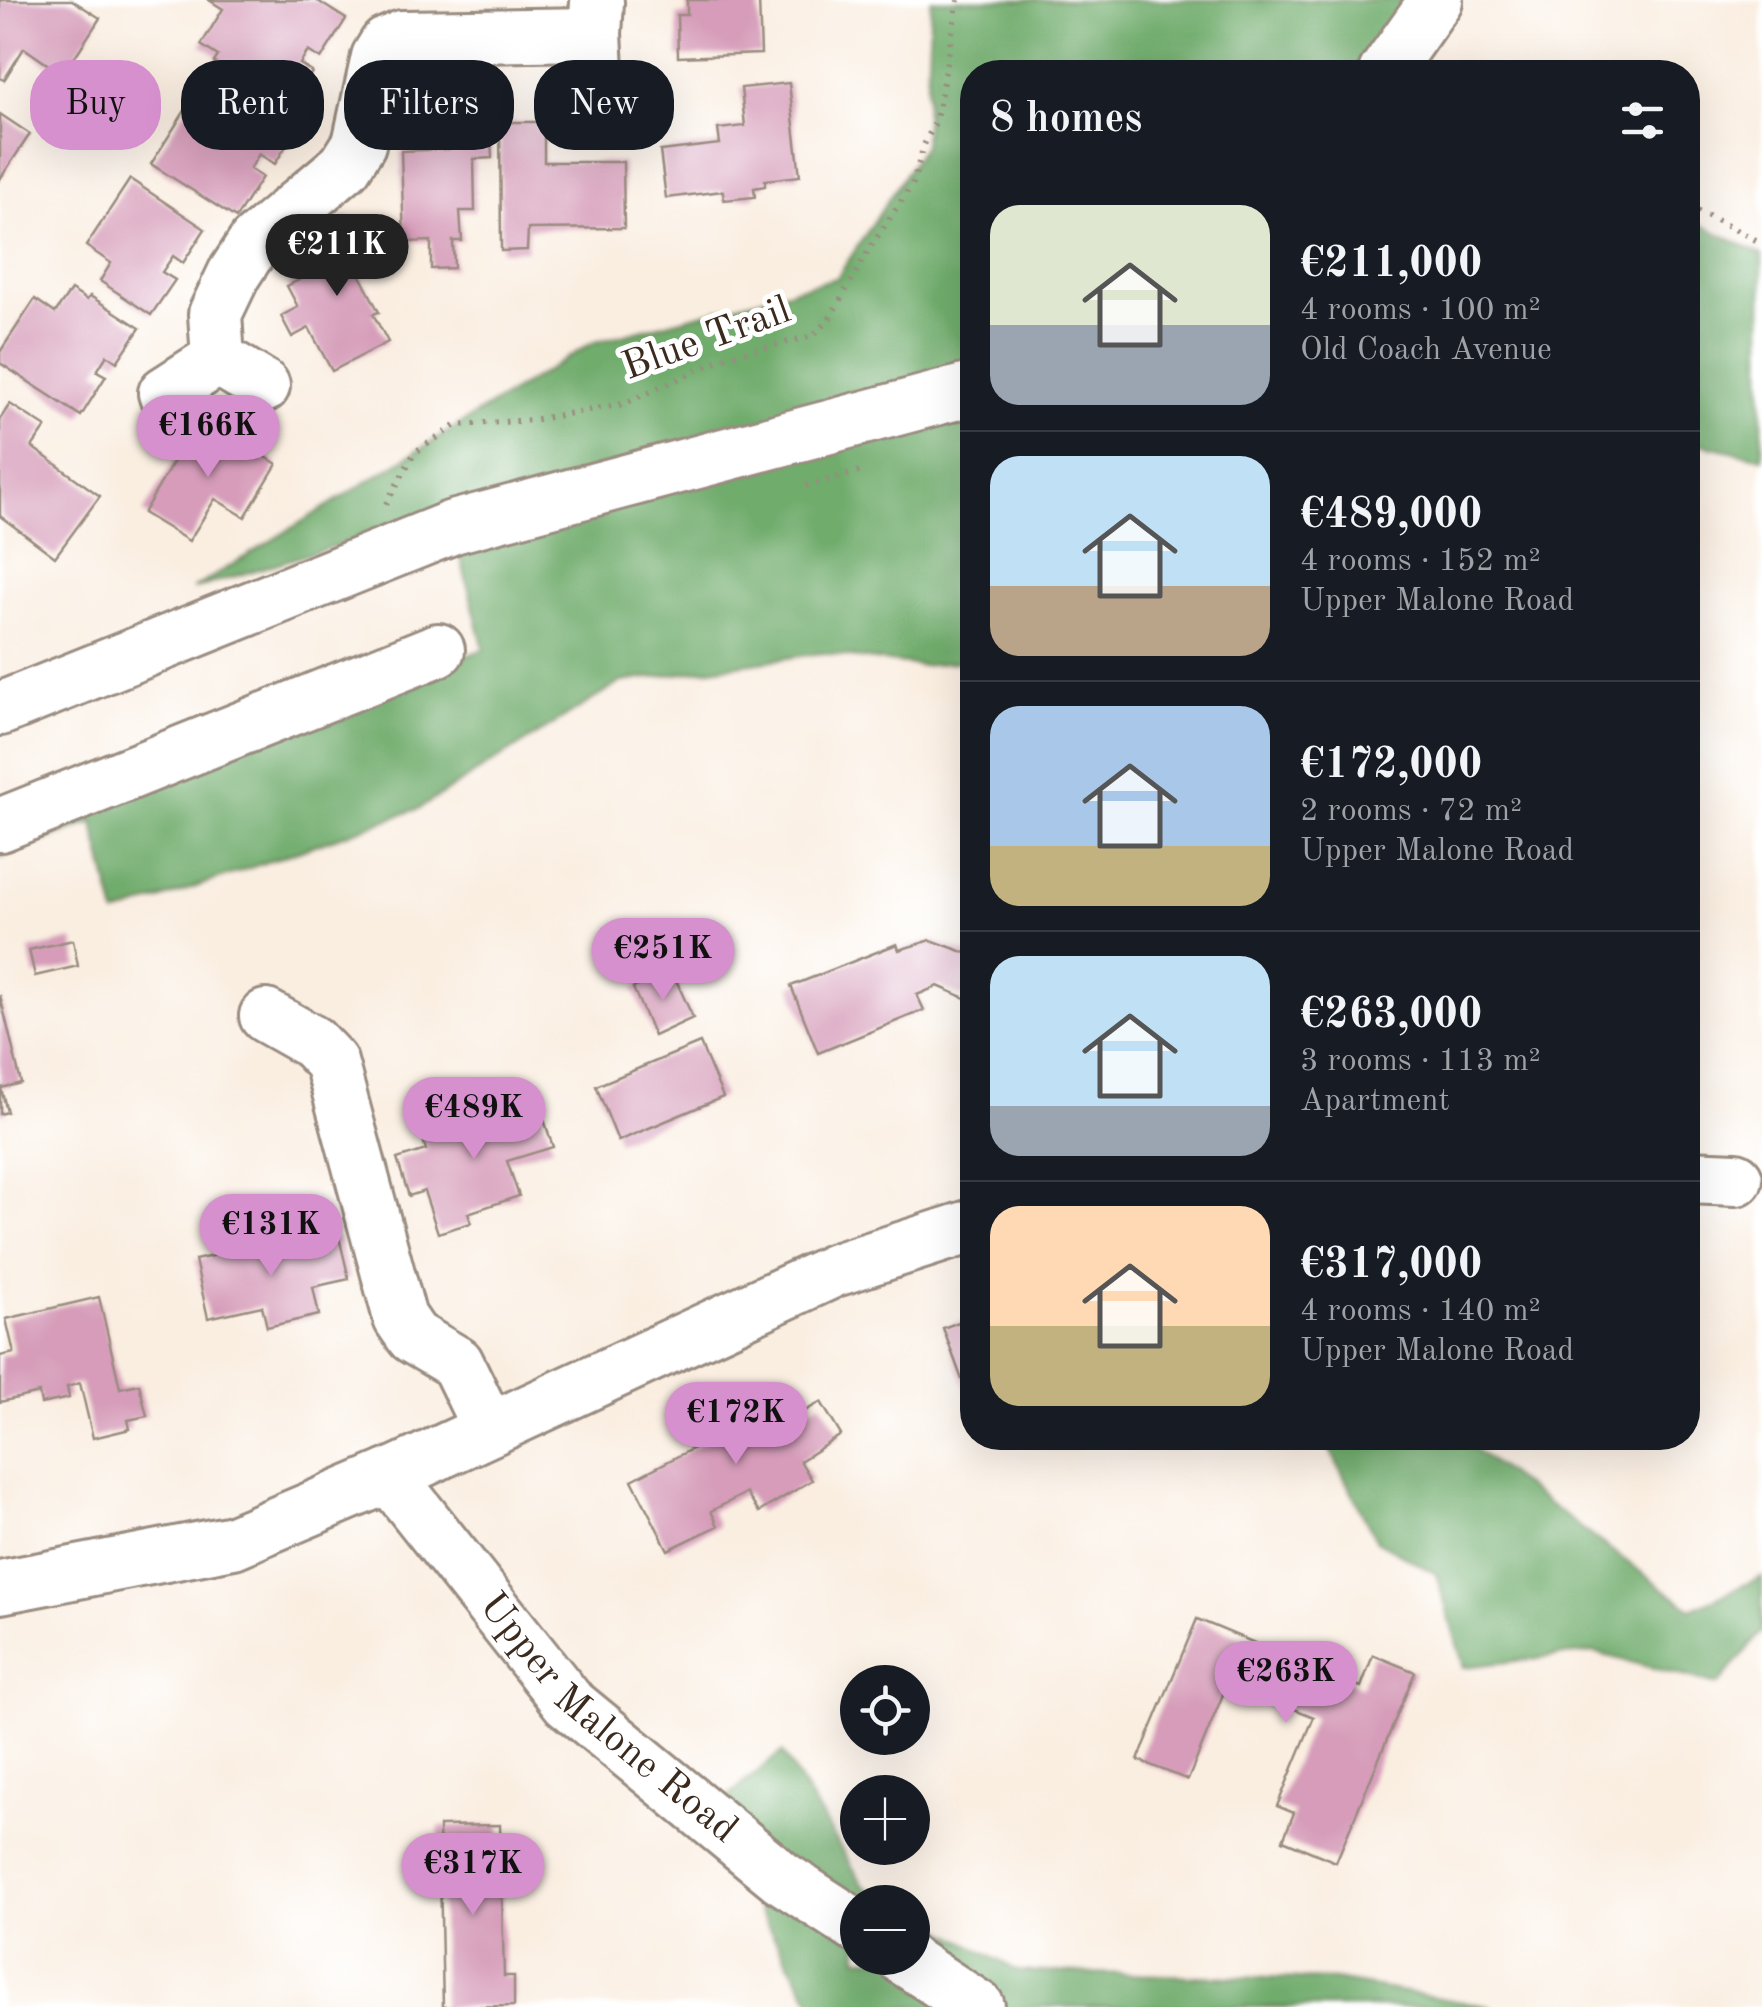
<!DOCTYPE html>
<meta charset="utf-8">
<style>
:root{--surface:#171b24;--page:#242831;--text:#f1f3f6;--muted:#9ea1a6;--line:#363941;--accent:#d690ce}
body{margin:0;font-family:"Old Standard TT",serif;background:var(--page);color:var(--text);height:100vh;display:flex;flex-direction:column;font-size:38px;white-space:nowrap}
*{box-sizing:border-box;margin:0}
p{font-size:32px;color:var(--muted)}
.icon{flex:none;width:55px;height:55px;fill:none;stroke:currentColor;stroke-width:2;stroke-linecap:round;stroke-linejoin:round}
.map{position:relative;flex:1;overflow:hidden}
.sheet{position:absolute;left:960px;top:60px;width:740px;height:1390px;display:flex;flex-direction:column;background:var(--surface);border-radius:40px;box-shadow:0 10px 40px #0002}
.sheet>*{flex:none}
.top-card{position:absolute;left:30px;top:60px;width:780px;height:90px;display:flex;gap:20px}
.buttons{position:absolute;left:840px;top:1665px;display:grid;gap:20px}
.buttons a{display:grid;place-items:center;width:90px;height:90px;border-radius:50%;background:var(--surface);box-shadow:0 10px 40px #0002;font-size:50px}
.price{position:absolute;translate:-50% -85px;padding:0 22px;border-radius:35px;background:var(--accent);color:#111;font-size:32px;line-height:65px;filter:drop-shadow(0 2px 5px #0008)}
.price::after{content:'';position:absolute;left:50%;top:60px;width:30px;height:22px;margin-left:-15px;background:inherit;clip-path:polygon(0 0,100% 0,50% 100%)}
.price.active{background:#222;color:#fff}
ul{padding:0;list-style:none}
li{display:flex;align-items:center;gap:30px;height:250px;padding:0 30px}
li+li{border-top:2px solid var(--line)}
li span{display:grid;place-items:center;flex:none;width:280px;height:200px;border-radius:30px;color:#555}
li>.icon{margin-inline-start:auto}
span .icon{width:120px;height:120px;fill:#fffc;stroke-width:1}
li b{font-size:42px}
h2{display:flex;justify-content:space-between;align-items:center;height:120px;padding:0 30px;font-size:42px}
.tag{padding:0 35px;border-radius:40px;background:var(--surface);box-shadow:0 10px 40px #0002;font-size:35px;line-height:90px}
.tag.active{background:var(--accent);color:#111}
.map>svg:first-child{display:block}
.forest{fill:#70ac6c;stroke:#566b45;stroke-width:2.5}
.building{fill:#d69cb9}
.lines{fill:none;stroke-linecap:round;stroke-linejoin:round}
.minor-casing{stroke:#9a8c80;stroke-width:58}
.path{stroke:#9a8c80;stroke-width:6;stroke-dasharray:2.5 8;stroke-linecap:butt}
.minor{stroke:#fff;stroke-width:52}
.labels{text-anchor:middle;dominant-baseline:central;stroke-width:10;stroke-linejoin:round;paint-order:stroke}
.street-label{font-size:40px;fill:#3b2a1e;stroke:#fff}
</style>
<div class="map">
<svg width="1762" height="2007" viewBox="0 0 1762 2007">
<rect width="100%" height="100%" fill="#fff"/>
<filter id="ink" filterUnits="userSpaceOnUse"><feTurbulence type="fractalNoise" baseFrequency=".01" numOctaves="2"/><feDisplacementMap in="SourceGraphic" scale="20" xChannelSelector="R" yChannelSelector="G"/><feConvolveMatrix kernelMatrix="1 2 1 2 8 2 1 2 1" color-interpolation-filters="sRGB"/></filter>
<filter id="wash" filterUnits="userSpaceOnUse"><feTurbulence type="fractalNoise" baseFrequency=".0048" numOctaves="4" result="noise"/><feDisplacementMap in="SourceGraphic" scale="40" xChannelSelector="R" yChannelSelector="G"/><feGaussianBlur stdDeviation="2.25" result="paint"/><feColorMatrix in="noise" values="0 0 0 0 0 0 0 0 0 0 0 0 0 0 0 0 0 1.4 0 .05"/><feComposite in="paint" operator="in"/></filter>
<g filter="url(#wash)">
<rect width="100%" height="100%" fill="#faeee1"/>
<g class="forest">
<path d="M931 0H1435L1385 72H972V660L921 666 821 653 621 682 420 808 116 915 93 822 0 857V836L484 649 449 512 193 589 592 343 837 278 924 145Z"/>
<path d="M1688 218 1762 255V458L1688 441Z"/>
<path d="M1324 1438H1459L1691 1609 1762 1577V1631L1718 1685 1592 1652 1464 1667 1436 1574 1377 1541Z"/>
<path d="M782 1752 864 1886 894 1902H858V1958H912L913 1913 1018 1971 1335 1980 1492 2007H815L704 1816Z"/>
</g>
<g id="blocks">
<g class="building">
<path d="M0 0H72L100 18 63 75 24 48 4 80 0 78Z"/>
<path d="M209 0H316L346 19 321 59 308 51 300 64 312 72 289 109 214 62 218 56 201 45 223 9Z"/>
<path d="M687 0H759L761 54 678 57 677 15H687Z"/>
<path d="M789 83 800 176 765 180V186L754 188 755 197 724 200 723 191 666 198 660 151 720 144 718 129 745 126 741 88Z"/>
<path d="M249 94 299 125 275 164 259 154 250 169 262 177 236 218 151 164 191 101 229 126Z"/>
<path d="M0 114 30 134 0 179Z"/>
<path d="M490 116 492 158 474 159 475 211H460L462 241H453L454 268 431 269V241L404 242 401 151 449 149 448 117Z"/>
<path d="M500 122H544V162H623L624 228 528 229 527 250 501 251Z"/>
<path d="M130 179 205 229 183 263 173 256 162 272 175 280 151 315 100 281 111 263 86 246Z"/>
<path d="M348 217 369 256 354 264 379 312 373 314 388 342 332 371 309 328 292 337 281 316 298 307 287 286 325 267 309 237Z"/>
<path d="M71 290 87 300 90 296 140 328 117 362 107 355 97 371 106 376 81 416 0 363V352L35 299 55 313Z"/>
<path d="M10 404 46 427 32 447 100 496 55 557 0 516V419Z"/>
<path d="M200 417 277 464 245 517 215 499 189 541 143 513Z"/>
<path d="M73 940 78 966 35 976 29 950Z"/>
<path d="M931 940 972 955V1001L938 986 917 995 924 1010 818 1053 791 986 897 944 899 950Z"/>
<path d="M672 971 693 1018 654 1036 633 988Z"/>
<path d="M0 995 21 1083 1 1088 7 1112 0 1114Z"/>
<path d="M700 1043 723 1097 618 1141 596 1086Z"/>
<path d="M537 1098 553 1147 507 1161 519 1196 468 1213 471 1223 438 1233 424 1191 409 1196 397 1159 426 1150 422 1136Z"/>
<path d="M302 1236 303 1245 339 1237 349 1279 313 1287 319 1315 267 1327 262 1306 208 1318 195 1260Z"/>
<path d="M99 1297 120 1388 139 1384 147 1416 128 1420 130 1429 93 1438 80 1383 67 1387 69 1398 41 1404 39 1393 0 1402V1356L14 1353 6 1319Z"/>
<path d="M972 1317V1407L943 1328Z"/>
<path d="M780 1391 784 1397 794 1391 805 1411 821 1402 841 1435 800 1461 812 1480 759 1512 746 1493 711 1511 718 1526 668 1550 632 1480 736 1426 731 1418 751 1407 754 1414 765 1408 761 1403Z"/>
<path d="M1197 1619 1361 1687 1373 1655 1415 1672 1336 1862 1283 1840 1294 1813 1277 1806 1314 1717 1228 1682 1188 1780 1138 1760Z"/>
<path d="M500 1825 504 1976H514V2006L443 2007 439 1826Z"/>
</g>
</g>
</g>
<g filter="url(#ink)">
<use href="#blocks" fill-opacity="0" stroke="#9a8c80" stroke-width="2.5"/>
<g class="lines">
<defs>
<g id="minor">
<path d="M597 2 595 34 598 86"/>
<path d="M1385 72 1436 0"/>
<path d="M218 359 215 314 234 274 255 242 345 166 359 144 378 57 386 44 402 37 595 34"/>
<path d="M165 393 218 359 263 386"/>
<path d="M0 709 453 527 972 389"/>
<path d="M0 825 438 650"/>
<path d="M266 1016 312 1042 331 1062 400 1318 413 1337 457 1363 489 1429"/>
<path d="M1688 1177 1736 1179"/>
<path id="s1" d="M389 1476 568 1702 781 1877 858 1927"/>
<path d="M0 1587 233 1542 389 1476 835 1270 972 1226"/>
<path d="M903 1958 978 2007"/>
</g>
</defs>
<use href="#minor" class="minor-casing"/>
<g class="path">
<path d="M1688 206 1762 243"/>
<path d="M806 486 862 471"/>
<path d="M386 504 415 452 457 425 532 420 623 404 728 356 813 336 828 321 871 246 913 183 924 145 936 120 958 0"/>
</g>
<use href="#minor" class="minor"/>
</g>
</g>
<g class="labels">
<g class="street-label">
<text transform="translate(707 340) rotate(-20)">Blue Trail</text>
<text stroke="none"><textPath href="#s1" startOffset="328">Upper Malone Road</textPath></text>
</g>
</g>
</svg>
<div class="buttons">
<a><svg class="icon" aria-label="locate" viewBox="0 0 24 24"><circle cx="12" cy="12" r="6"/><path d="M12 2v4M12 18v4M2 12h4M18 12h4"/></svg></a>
<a>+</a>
<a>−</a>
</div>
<b class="price active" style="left:337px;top:299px">€211K</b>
<b class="price" style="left:208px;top:480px">€166K</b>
<b class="price" style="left:663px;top:1003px">€251K</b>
<b class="price" style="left:474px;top:1162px">€489K</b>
<b class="price" style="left:271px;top:1279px">€131K</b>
<b class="price" style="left:736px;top:1467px">€172K</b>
<b class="price" style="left:1286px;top:1726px">€263K</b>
<b class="price" style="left:473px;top:1918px">€317K</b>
<div class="top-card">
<a class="tag active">Buy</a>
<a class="tag">Rent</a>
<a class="tag">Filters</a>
<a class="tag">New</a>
</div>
<section class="sheet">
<h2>8 homes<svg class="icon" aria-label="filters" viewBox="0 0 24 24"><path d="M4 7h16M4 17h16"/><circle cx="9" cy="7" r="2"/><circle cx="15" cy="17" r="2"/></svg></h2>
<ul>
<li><span style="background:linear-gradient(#dfe7d0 60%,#9aa5b1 0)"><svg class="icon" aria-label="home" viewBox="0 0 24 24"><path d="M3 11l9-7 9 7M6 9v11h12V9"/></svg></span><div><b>€211,000</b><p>4 rooms · 100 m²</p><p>Old Coach Avenue</p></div></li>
<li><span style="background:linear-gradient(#bfe0f5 65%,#b9a48a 0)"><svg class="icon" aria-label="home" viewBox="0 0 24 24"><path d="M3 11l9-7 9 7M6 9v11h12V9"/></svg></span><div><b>€489,000</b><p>4 rooms · 152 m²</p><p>Upper Malone Road</p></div></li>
<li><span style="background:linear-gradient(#a9c7e8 70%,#c2b280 0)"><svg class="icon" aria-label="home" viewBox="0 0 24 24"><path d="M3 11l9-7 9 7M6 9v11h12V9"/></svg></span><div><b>€172,000</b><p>2 rooms · 72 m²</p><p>Upper Malone Road</p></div></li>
<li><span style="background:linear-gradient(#bfe0f5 75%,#9aa5b1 0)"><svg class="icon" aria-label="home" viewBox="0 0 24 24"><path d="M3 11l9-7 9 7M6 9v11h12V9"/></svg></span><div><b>€263,000</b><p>3 rooms · 113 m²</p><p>Apartment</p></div></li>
<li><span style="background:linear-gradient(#ffd9b3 60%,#c2b280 0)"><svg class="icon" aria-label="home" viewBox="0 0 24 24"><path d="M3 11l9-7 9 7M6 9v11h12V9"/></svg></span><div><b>€317,000</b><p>4 rooms · 140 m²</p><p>Upper Malone Road</p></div></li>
</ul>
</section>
</div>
